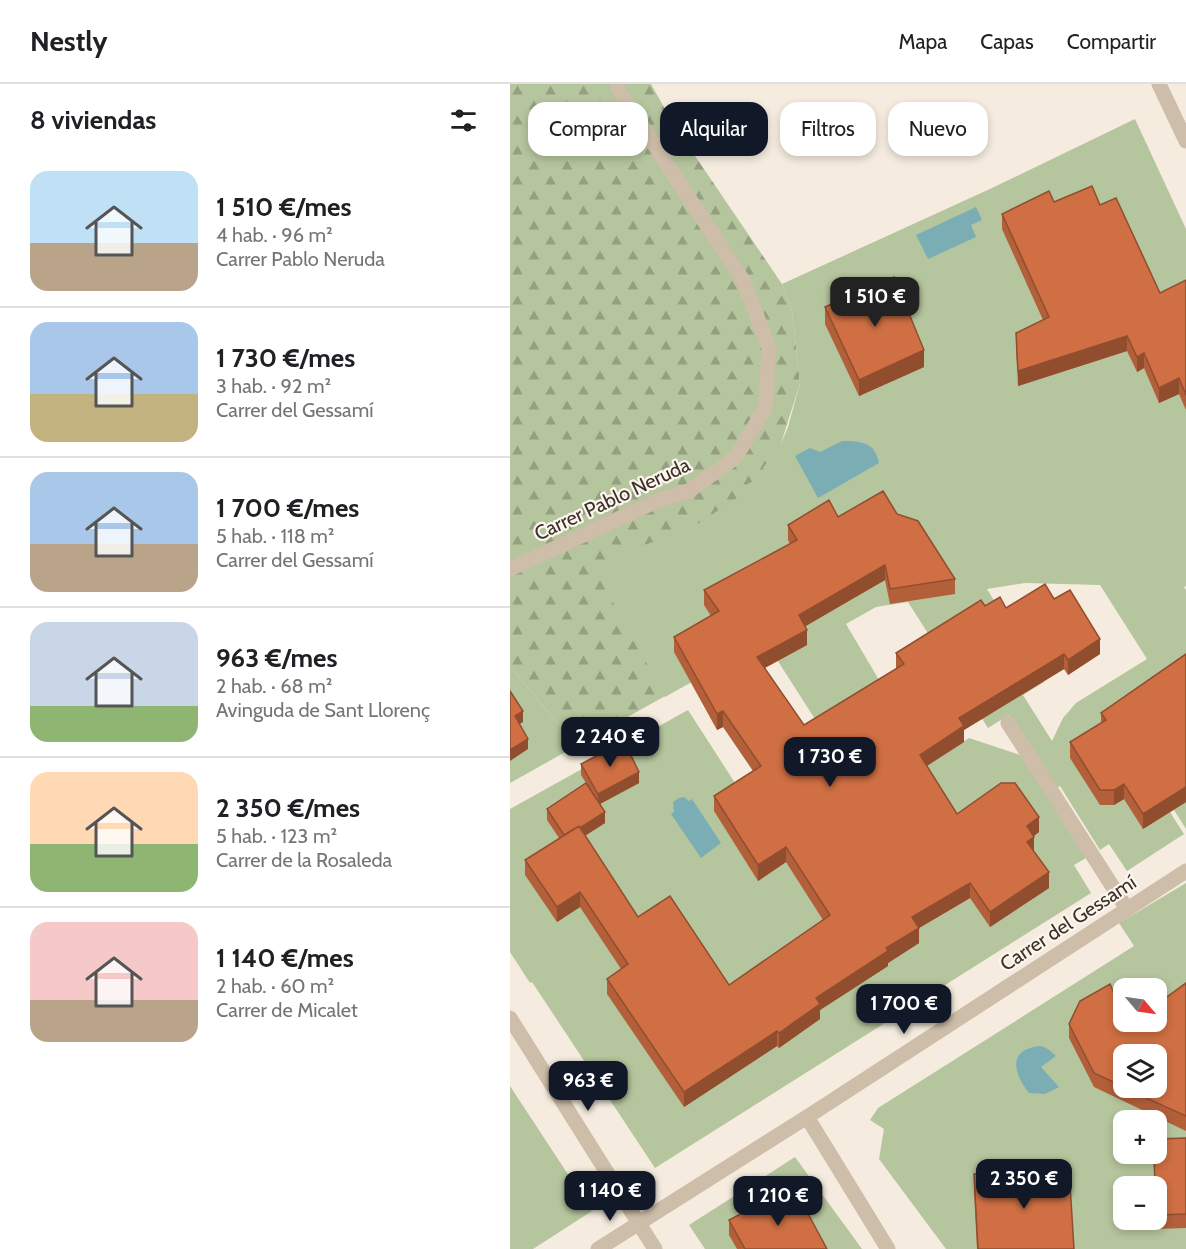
<!DOCTYPE html>
<html lang="es">
<meta charset="utf-8">
<style>
:root{--surface:#fff;--page:#f2f2f2;--text:#202124;--muted:#757577;--line:#e0e0e0;--accent:#111827}
body{margin:0;font-family:Cabin,sans-serif;background:var(--page);color:var(--text);height:100vh;display:flex;flex-direction:column;font-size:22px;white-space:nowrap}
*{box-sizing:border-box;margin:0}
p{font-size:20px;color:var(--muted)}
.icon{flex:none;width:33px;height:33px;fill:none;stroke:currentColor;stroke-width:2;stroke-linecap:round;stroke-linejoin:round}
.map{position:relative;flex:1;overflow:hidden}
.side{display:flex;flex-direction:column;background:var(--surface);width:510px}
.side>*{flex:none}
.hud{position:absolute;left:18px;top:18px;width:567px;height:54px;display:flex;gap:12px}
.needle{width:39px;rotate:119deg}
.tools{position:absolute;left:603px;top:894px;display:grid;gap:12px}
.tools a{display:grid;place-items:center;width:54px;height:54px;border-radius:12px;background:var(--surface);box-shadow:0 3px 9px #0003;font-size:30px}
.price{position:absolute;translate:-50% -51px;padding:0 14px;border-radius:12px;background:var(--accent);color:#fff;font-size:20px;line-height:39px;filter:drop-shadow(0 2px 3px #0008)}
.price::after{content:'';position:absolute;left:50%;top:36px;width:18px;height:14px;margin-left:-9px;background:inherit;clip-path:polygon(0 0,100% 0,50% 100%)}
.price.on{background:#222;color:#fff}
ul{padding:0;list-style:none}
li{display:flex;align-items:center;gap:18px;height:150px;padding:0 30px}
li+li{border-top:2px solid var(--line)}
li span{display:grid;place-items:center;flex:none;width:168px;height:120px;border-radius:18px;color:#555}
li>.icon{margin-inline-start:auto}
span .icon{width:72px;height:72px;fill:#fffc;stroke-width:1}
li b{font-size:26px}
h2{display:flex;justify-content:space-between;align-items:center;height:72px;padding:0 30px;font-size:26px}
.pill{padding:0 21px;border-radius:18px;background:var(--surface);box-shadow:0 3px 9px #0003;font-size:21px;line-height:54px}
.pill.on{background:var(--accent);color:#fff}
header{display:flex;align-items:center;gap:36px;box-sizing:border-box;height:84px;padding:0 30px;background:var(--surface);border-bottom:2px solid var(--line)}
header strong{font-size:28px}
nav{display:flex;gap:33px;margin-inline-start:auto;font-size:21px}
main{display:flex;flex:1;min-height:0}
.map>svg:first-child{display:block}
.forest{fill:url(#forest-firs)}
.garden{fill:#b5c59d;fill-rule:evenodd}
.water{fill:#7baeb4}
.lines{fill:none;stroke-linecap:round;stroke-linejoin:round}
.minor{stroke:#cebda9;stroke-width:15}
.wall{fill:#b25f3a}
.shaded-wall{fill:#914e2f}
.building{fill:#cf6f43;stroke:#914e2f;stroke-width:1.5}
.labels{text-anchor:middle;dominant-baseline:central;stroke-width:4.5;stroke-linejoin:round;paint-order:stroke}
.street-label{font-size:20px;fill:#3b302a;stroke:#fcf6ec}
</style>
<header>
<strong>Nestly</strong>
<nav><a>Mapa</a><a>Capas</a><a>Compartir</a></nav>
</header>
<main>
<section class="side">
<h2>8 viviendas<svg class="icon" aria-label="filters" viewBox="0 0 24 24"><path d="M4 7h16M4 17h16"/><circle cx="9" cy="7" r="2"/><circle cx="15" cy="17" r="2"/></svg></h2>
<ul>
<li><span style="background:linear-gradient(#bfe0f5 60%,#b9a48a 0)"><svg class="icon" aria-label="home" viewBox="0 0 24 24"><path d="M3 11l9-7 9 7M6 9v11h12V9"/></svg></span><div><b>1 510 €/mes</b><p>4 hab. · 96 m²</p><p>Carrer Pablo Neruda</p></div></li>
<li><span style="background:linear-gradient(#a9c7e8 60%,#c2b280 0)"><svg class="icon" aria-label="home" viewBox="0 0 24 24"><path d="M3 11l9-7 9 7M6 9v11h12V9"/></svg></span><div><b>1 730 €/mes</b><p>3 hab. · 92 m²</p><p>Carrer del Gessamí</p></div></li>
<li><span style="background:linear-gradient(#a9c7e8 60%,#b9a48a 0)"><svg class="icon" aria-label="home" viewBox="0 0 24 24"><path d="M3 11l9-7 9 7M6 9v11h12V9"/></svg></span><div><b>1 700 €/mes</b><p>5 hab. · 118 m²</p><p>Carrer del Gessamí</p></div></li>
<li><span style="background:linear-gradient(#c9d6e8 70%,#8fb573 0)"><svg class="icon" aria-label="home" viewBox="0 0 24 24"><path d="M3 11l9-7 9 7M6 9v11h12V9"/></svg></span><div><b>963 €/mes</b><p>2 hab. · 68 m²</p><p>Avinguda de Sant Llorenç</p></div></li>
<li><span style="background:linear-gradient(#ffd9b3 60%,#8fb573 0)"><svg class="icon" aria-label="home" viewBox="0 0 24 24"><path d="M3 11l9-7 9 7M6 9v11h12V9"/></svg></span><div><b>2 350 €/mes</b><p>5 hab. · 123 m²</p><p>Carrer de la Rosaleda</p></div></li>
<li><span style="background:linear-gradient(#f6c9c9 65%,#b9a48a 0)"><svg class="icon" aria-label="home" viewBox="0 0 24 24"><path d="M3 11l9-7 9 7M6 9v11h12V9"/></svg></span><div><b>1 140 €/mes</b><p>2 hab. · 60 m²</p><p>Carrer de Micalet</p></div></li>
</ul>
</section>
<div class="map">
<svg width="676" height="1165" viewBox="0 0 676 1165">
<defs>
<pattern id="forest-firs" width="22" height="20" patternUnits="userSpaceOnUse" patternTransform="scale(1.5)"><rect width="22" height="20" fill="#b5c59d"/><path d="M5 1l3.5 6h-7zM16 11l3.5 6h-7z" fill="#94a080"/></pattern>
</defs>
<rect width="100%" height="100%" fill="#f5ecdf"/>
<path class="forest" d="M0 0H141L164 41 272 200 282 227 290 299 270 363 253 384 259 389 237 401 239 406 262 552 66 662 0 582Z"/>
<g class="garden">
<path d="M625 35 676 145V502L674 503 676 506V745L664 726 660 728 674 750 617 787 599 760 590 766 550 702 544 705 499 631 478 644 398 518 366 523 336 540 385 623 423 677 459 654 513 672 576 774 564 781 581 809 145 1084 22 898 20 899 0 868V725L178 626 276 778 362 724 255 557 155 613 83 482 189 439 239 406 236 401 258 389 253 384 270 362 278 343 290 299 282 227 272 200 482 104ZM515 499 590 501 637 575 566 619 553 634 542 657 513 611 534 598 477 505Z"/>
<path d="M0 582 66 662 0 699Z"/>
<path d="M676 799V1165H436L369 1075 374 1045 360 1036 368 1024 624 862 609 839ZM614 904H646V938H614ZM614 970H646V1004H614ZM614 1036H646V1070H614ZM614 1102H646V1136H614Z"/>
<path d="M0 1002 82 1127 23 1165H0Z"/>
<path d="M285 1073 352 1165H195L179 1141Z"/>
</g>
<g class="water">
<path d="M466 123 472 136 461 141 466 153 418 175 406 151Z"/>
<path d="M332 357C351 357 365 358 369 379L308 414 285 372 300 364 310 368Z"/>
<path d="M174 713 179 717 182 715 211 759 191 774 161 730 164 728 163 718 169 714Z"/>
<path d="M531 962 538 965 546 972 531 983 549 1003 535 1010 519 1009C503 989 497 965 531 962Z"/>
</g>
<g class="lines">
<g class="minor">
<path d="M649 0 676 57"/>
<path d="M0 485 149 416 179 407 225 374 255 325 259 264 234 198 109 7 107 0"/>
<path d="M498 639 617 825"/>
<path d="M0 934 145 1165"/>
<path d="M297 1033 378 1165"/>
<path d="M88 1165 297 1033 676 787"/>
</g>
</g>
<g class="wall">
<path d="M544 118 590 121 650 209 676 196V326L669 310 649 319 634 284 627 288 617 267 508 302 506 264V249L533 236 492 145V130Z"/>
<path d="M315 223 414 283 349 312 315 240Z"/>
<path d="M387 430 445 495V510L380 520 375 496 295 542 297 561 255 584 294 641 386 585V569L475 522 496 524 544 515 590 570 558 591 554 585 454 646V658L417 682 447 730 529 748 524 752V768L539 804 480 843 460 814 409 844V859L378 879V882L310 926V935L269 964 267 962 174 1023 97 910V895L111 885 70 823 47 838 15 791V776L49 754 37 736V725L76 699 71 691V680L129 699 90 720 95 739 75 752 128 833 219 901 313 836 276 778 248 797 204 727V712L243 687 213 643 207 646 164 568V553L201 532 194 521V506L280 460 278 456V441L328 433Z"/>
<path d="M676 570V718L633 745 614 715 604 721H590L560 674V658L591 639V629Z"/>
<path d="M676 899V1047L584 1003 559 954V940L618 942Z"/>
<path d="M676 1054V1144L646 1145V1102H645L643 1070H646Z"/>
<path d="M464 1090 564 1165H467L464 1108Z"/>
<path d="M267 1121 317 1165H227L219 1151V1136Z"/>
</g>
<g class="shaded-wall">
<path d="M617 252V267L508 302V287Z"/>
<path d="M414 266V283L349 312V296Z"/>
<path d="M634 269V284L627 288V273Z"/>
<path d="M669 294V310L649 319V304Z"/>
<path d="M375 481V496L289 546V531Z"/>
<path d="M297 546V561L247 588V573Z"/>
<path d="M590 555V570L558 591V576Z"/>
<path d="M554 570V585L454 646V658L410 686V671L449 634Z"/>
<path d="M13 627V638L5 643V632Z"/>
<path d="M213 627V643L207 646V630Z"/>
<path d="M18 655V665L0 677V666Z"/>
<path d="M129 688V699L88 721V710Z"/>
<path d="M614 700V715L604 721V706Z"/>
<path d="M676 703V718L633 745V730Z"/>
<path d="M95 728V739L55 764V754Z"/>
<path d="M529 733V748L517 757V742Z"/>
<path d="M524 753V768L517 758Z"/>
<path d="M276 763V778L248 797V781Z"/>
<path d="M539 788V804L480 843V828Z"/>
<path d="M460 799V814L409 844V859L378 879V882L310 926V935L269 964V949L306 914 376 864 402 833Z"/>
<path d="M70 808V823L47 838V823Z"/>
<path d="M267 947V962L174 1023V1008Z"/>
</g>
<g class="building">
<path d="M582 102 590 121 606 114 650 209 676 196V311L669 294 649 304 634 269 627 273 617 252 508 287 506 249 539 233 492 130 539 107 544 118Z"/>
<path d="M384 193 414 266 349 296 315 223Z"/>
<path d="M373 407 387 430 408 437 445 495 380 505 375 481 289 531 297 546 247 573 294 641 394 580 386 569 471 516 475 522 490 513 496 524 535 500 544 515 560 506 590 555 558 576 554 570 449 634 454 642 410 671 447 730 491 699H505L529 733 517 742 524 753 517 758 539 788 480 828 460 799 402 833 409 844 376 864 378 867 306 914 310 920 269 949 267 947 174 1008 97 895 118 880 70 808 47 823 15 776 69 742 128 833 160 812 219 901 320 831 276 763 248 781 204 712 251 682 213 627 207 630 164 553 209 527 194 506 287 456 278 441 319 416 328 433Z"/>
<path d="M676 570V703L633 730 614 700 604 706H590L560 658 596 636 591 629Z"/>
<path d="M0 607 13 627 5 632 18 655 0 666Z"/>
<path d="M114 657 129 688 88 710 71 680Z"/>
<path d="M76 699 95 728 70 744 69 742 54 751 37 725Z"/>
<path d="M676 899V1032L614 1004H646V970H614V1003L584 989 559 940 570 917 600 900 614 932V938H616L618 942 625 938H646V921Z"/>
<path d="M676 1054V1130L646 1131V1102H645L644 1070H646V1055Z"/>
<path d="M559 1084 564 1165H468L464 1090Z"/>
<path d="M287 1109 317 1165H235L219 1136 263 1113 267 1121Z"/>
</g>
<g class="labels">
<g class="street-label">
<text transform="translate(102 415) rotate(-25)">Carrer Pablo Neruda</text>
<text transform="translate(558 839) rotate(-33)">Carrer del Gessamí</text>
</g>
</g>
</svg>
<div class="tools">
<a><svg class="needle" viewBox="-14 -14 28 28"><path d="M0-13l5 13h-10z" fill="#e53935"/><path d="M0 13l5-13h-10z" fill="#757577"/></svg></a>
<a><svg class="icon" aria-label="layers" viewBox="0 0 24 24"><path d="M12 4l9 5-9 5-9-5zM3 14l9 5 9-5"/></svg></a>
<a>+</a>
<a>−</a>
</div>
<b class="price on" style="left:365px;top:244px">1 510 €</b>
<b class="price" style="left:100px;top:684px">2 240 €</b>
<b class="price" style="left:320px;top:704px">1 730 €</b>
<b class="price" style="left:394px;top:951px">1 700 €</b>
<b class="price" style="left:78px;top:1028px">963 €</b>
<b class="price" style="left:514px;top:1126px">2 350 €</b>
<b class="price" style="left:100px;top:1138px">1 140 €</b>
<b class="price" style="left:268px;top:1143px">1 210 €</b>
<div class="hud">
<a class="pill">Comprar</a>
<a class="pill on">Alquilar</a>
<a class="pill">Filtros</a>
<a class="pill">Nuevo</a>
</div>
</div>
</main>
